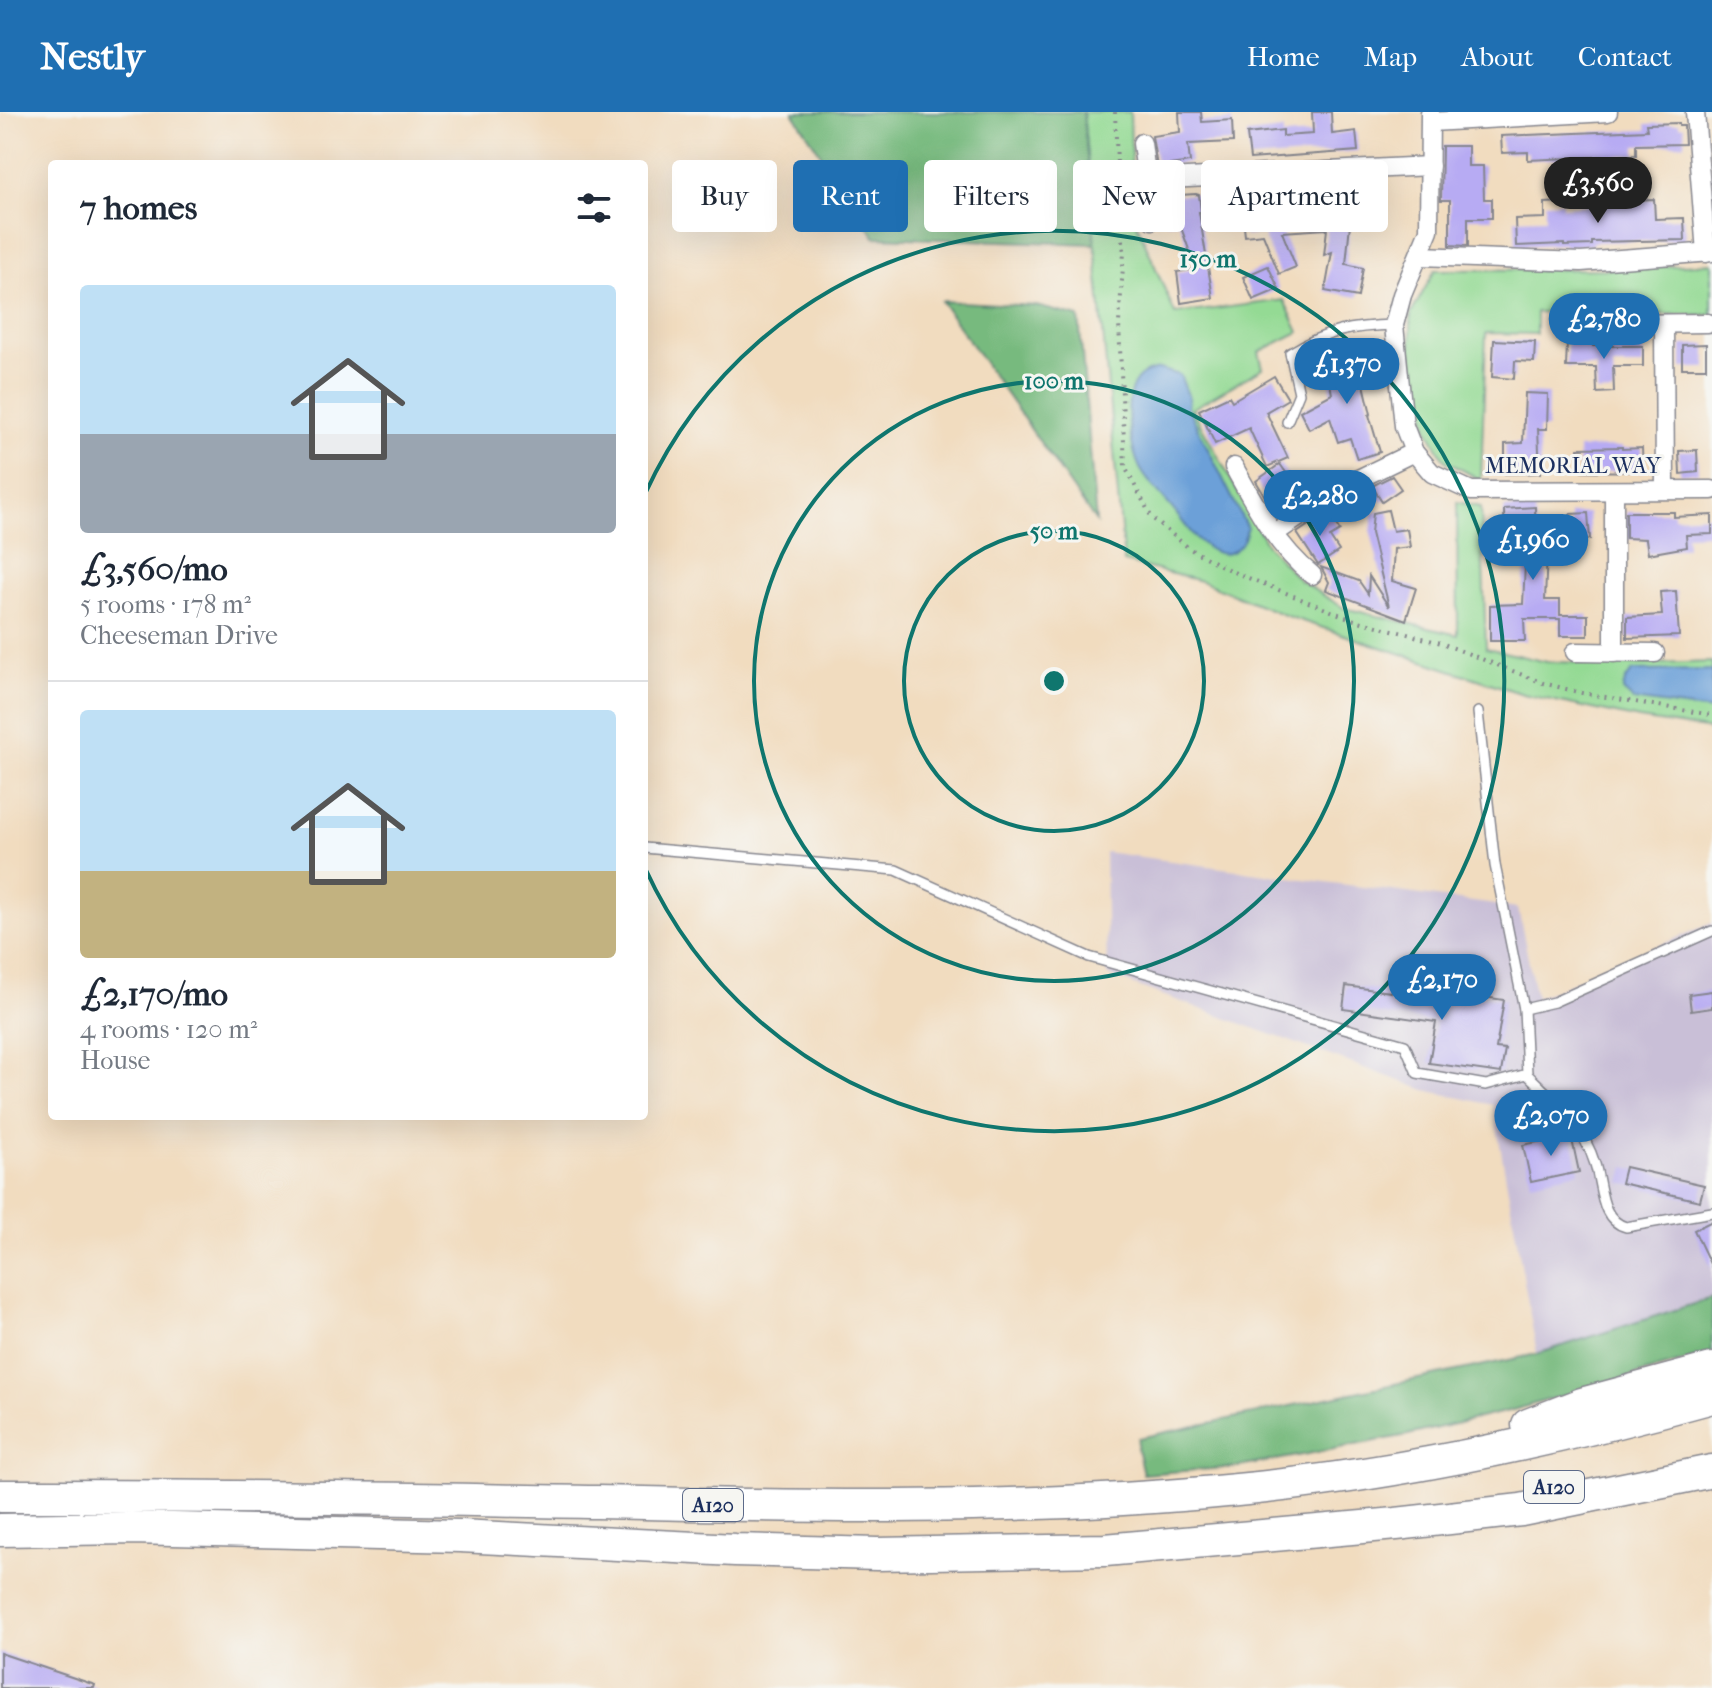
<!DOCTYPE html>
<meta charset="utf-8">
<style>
:root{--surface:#fff;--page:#f2f2f3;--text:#1f2937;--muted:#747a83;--line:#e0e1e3;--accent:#1f6fb2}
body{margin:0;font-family:"IM FELL French Canon",serif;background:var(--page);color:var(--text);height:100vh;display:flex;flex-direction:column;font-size:30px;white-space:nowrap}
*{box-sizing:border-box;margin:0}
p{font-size:26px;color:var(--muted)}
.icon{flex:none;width:44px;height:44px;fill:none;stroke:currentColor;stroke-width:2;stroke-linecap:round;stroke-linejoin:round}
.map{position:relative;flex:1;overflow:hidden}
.sheet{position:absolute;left:48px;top:48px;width:600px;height:960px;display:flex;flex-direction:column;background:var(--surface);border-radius:8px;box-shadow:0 8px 32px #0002}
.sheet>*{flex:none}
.hud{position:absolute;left:672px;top:48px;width:760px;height:72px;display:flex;gap:16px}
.price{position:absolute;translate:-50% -68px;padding:0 18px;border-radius:28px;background:var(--accent);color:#fff;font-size:26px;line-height:52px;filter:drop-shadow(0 2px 4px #0008)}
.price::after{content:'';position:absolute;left:50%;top:48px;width:24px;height:18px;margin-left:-12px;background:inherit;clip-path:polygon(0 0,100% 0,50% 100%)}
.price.selected{background:#222;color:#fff}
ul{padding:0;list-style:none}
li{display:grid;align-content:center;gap:16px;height:424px;padding:0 32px}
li+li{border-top:2px solid var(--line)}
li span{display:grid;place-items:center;height:248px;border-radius:8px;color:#555}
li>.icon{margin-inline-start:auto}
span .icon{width:144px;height:144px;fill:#fffc;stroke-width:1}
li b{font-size:34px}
h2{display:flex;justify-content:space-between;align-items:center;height:96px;padding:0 32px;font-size:34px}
.tag{padding:0 28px;border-radius:8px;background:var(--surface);box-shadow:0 8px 32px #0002;font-size:28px;line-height:72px}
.tag.selected{background:var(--accent);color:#fff}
header{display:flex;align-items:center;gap:48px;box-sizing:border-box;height:112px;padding:0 40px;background:var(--accent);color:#fff}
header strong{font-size:38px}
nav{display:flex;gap:44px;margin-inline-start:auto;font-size:28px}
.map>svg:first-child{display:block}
.industrial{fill:#c9bfd7}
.green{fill:#94da94;stroke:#588479;stroke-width:2}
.forest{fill:#77ba7e;stroke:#49746e;stroke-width:2}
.water{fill:#6ca0d8;stroke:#44689b;stroke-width:2}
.building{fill:#b7abf3}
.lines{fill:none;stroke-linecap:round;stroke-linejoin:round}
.lane-casing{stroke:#86868e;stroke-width:12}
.street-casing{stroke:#86868e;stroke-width:21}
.highway-casing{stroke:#86868e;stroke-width:35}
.path{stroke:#86868e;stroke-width:4;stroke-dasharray:2 6;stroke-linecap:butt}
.lane{stroke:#fff;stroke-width:9}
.street{stroke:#fff;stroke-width:18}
.highway{stroke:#fff;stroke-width:32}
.ring{fill:none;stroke:#0f766e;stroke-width:4}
.labels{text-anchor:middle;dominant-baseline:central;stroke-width:6;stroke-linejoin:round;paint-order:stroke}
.shield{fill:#f6f6f2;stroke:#5d6b8a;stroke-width:2}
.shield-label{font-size:20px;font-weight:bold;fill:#1b2f5e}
.street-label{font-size:22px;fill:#1b2f5e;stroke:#f6f6f2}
.centre{fill:#0f766e;stroke:#f6f6f2;stroke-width:4}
.ring-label{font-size:24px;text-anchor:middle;font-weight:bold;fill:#0f766e;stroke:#f6f6f2;stroke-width:6;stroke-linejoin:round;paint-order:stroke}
</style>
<header>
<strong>Nestly</strong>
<nav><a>Home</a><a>Map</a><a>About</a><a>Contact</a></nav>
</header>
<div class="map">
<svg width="1712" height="1576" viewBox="0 0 1712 1576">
<rect width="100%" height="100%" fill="#f6f6f2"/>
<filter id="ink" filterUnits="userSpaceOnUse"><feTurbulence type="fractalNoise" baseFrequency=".0125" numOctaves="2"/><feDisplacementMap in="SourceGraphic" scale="16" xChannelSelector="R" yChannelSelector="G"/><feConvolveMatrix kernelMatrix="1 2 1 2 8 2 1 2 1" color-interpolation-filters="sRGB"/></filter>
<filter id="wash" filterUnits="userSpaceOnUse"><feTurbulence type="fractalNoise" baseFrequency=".006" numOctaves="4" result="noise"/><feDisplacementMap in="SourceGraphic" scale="32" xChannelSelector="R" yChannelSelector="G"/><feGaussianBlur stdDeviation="1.8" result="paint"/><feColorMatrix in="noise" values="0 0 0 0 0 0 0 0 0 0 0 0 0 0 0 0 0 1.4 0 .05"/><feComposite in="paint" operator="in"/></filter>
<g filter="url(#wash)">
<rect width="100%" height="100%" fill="#f1dcbf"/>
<path class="industrial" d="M1105 740 1518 796 1536 886 1712 811V1185L1537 1242 1493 993 1425 978 1107 863Z"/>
<g class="green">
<path d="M1083 0H1130L1133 102 1175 202 1284 188 1299 220 1259 240 1263 256 1192 297 1267 433 1299 468 1344 496 1458 523 1457 390 1481 395 1486 536 1547 550 1654 552 1712 550V618L1639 607 1523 582 1287 504 1201 469 1124 450Z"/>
<path d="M1712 151V203L1536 200V222L1486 221 1481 368 1444 348 1428 318 1411 241V202L1435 158 1620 157Z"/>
</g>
<g class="forest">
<path d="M793 0H1083L1095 132 875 125Z"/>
<path d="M941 189 1036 194 1079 205 1096 410Z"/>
<path d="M1712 1186V1240L1706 1243 1513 1298 1408 1323 1239 1355 1143 1362 1137 1336 1138 1326 1537 1242Z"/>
</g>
<g class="water">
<path d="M1159 257 1180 263 1189 286 1188 296 1247 416C1245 432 1232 448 1213 439 1198 432 1185 413 1175 400 1164 386 1148 371 1140 356 1130 335 1119 279 1142 263 1146 260 1154 258 1159 257Z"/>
<path d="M1712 558V599L1633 588 1623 579 1625 568 1633 559Z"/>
</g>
<g id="blocks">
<g class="building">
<path d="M1179 0H1201L1202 10 1232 8 1233 30 1188 32 1190 50 1157 55 1152 24 1180 20Z"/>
<path d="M1312 0H1331L1332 22 1356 19 1358 39 1250 47 1247 22 1283 18V24L1313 22Z"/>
<path d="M1679 11V14H1684L1685 32 1636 33V43L1528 48V40L1502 41 1501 24 1647 18 1646 12Z"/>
<path d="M1442 34H1468V54H1483L1484 87H1492V106H1468V134L1450 133V88H1441Z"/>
<path d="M1329 76V79L1365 77 1367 101 1351 102 1346 152 1363 156 1358 185 1325 179 1332 140 1324 143 1327 117 1282 120 1296 155 1279 162 1263 122 1245 124 1242 97 1214 99 1207 83Z"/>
<path d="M1196 82 1199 83 1201 100H1199L1213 186 1181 191 1177 160 1196 157 1179 110 1166 111 1164 84Z"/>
<path d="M1654 87 1655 107 1684 106 1685 128 1592 130V133L1564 134V132L1516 134 1515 107 1545 106V91L1562 90V95L1637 90 1636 88Z"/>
<path d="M1268 154 1279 177 1253 188 1243 165Z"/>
<path d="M1494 228 1535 230 1534 250 1515 249 1514 267 1492 265Z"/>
<path d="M1567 231H1593V234H1643V254H1613L1614 280 1597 281 1596 255H1566Z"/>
<path d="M1706 232V256H1682V233Z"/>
<path d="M1364 238 1368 259 1361 260 1371 302 1369 303 1380 340 1357 347 1350 326 1338 330 1330 306 1309 317 1300 299 1332 282 1329 267 1338 265 1333 245Z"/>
<path d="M1274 264 1288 287 1266 300 1288 346 1267 355 1249 316 1215 332 1199 298 1229 284 1232 289Z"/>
<path d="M1525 281 1548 282 1547 317H1538L1540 361 1505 362V332L1523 331Z"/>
<path d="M1622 335V337L1642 336 1643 360 1579 359 1578 336Z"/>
<path d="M1697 338 1698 360 1680 362 1679 339Z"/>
<path d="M1280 352 1301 382 1274 400 1256 369Z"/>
<path d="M1392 364 1401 377 1382 390 1372 374Z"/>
<path d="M1535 395 1536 422 1569 421 1570 440 1547 441 1545 488H1560V503H1588V524H1560V507H1524L1525 529H1490V493L1523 492 1526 432 1505 433 1504 397Z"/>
<path d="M1388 398 1393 419 1407 417 1410 435 1394 437 1392 469 1416 476 1406 508 1326 478 1329 470 1321 455 1359 469 1368 482 1369 464 1389 495 1371 421 1373 401Z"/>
<path d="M1328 400 1340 419 1330 425 1339 439 1318 453 1297 421Z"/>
<path d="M1626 400H1674V405L1712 403V422L1686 423 1687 435 1648 442 1646 427 1626 426Z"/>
<path d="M1588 401 1590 427 1571 428 1570 402Z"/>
<path d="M1676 479 1679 524 1627 526V505L1662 503 1660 480Z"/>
<path d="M1392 871 1504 888 1496 936 1505 937 1501 961 1429 951 1436 910 1343 897 1346 874 1391 880Z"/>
<path d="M1712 879V896L1691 899 1689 882Z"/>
<path d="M1571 1023 1579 1060 1531 1070 1523 1033Z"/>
<path d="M1625 1055 1704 1073 1700 1089 1621 1071Z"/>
<path d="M1712 1109V1156L1694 1118Z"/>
<path d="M0 1541 95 1573 94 1576H0Z"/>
</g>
</g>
</g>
<g filter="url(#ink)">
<use href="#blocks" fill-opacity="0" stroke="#86868e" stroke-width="2"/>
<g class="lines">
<defs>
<g id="lane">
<path d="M1287 310 1299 281 1290 241C1326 219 1352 214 1394 213"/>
<path d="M644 736 896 758 1089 845 1405 933 1417 961 1486 973 1527 962 1524 897 1495 753 1478 600"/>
<path d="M1524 897 1554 890 1712 819"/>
<path d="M1527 962C1556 990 1583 1013 1595 1052 1602 1074 1600 1108 1626 1115L1712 1100"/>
</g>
<g id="street">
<path d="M1430 0 1429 118 1402 183 1394 213 1404 314 1414 340 1432 361 1471 379 1712 378"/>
<path d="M1695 0 1706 141"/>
<path d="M1431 10 1608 0"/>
<path d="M1142 31 1152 108"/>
<path d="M1147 68 1430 54"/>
<path d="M1420 144 1581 150 1712 140"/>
<path d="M1628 212 1708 211"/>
<path d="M1664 213 1665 377"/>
<path d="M1234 355C1255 393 1277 435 1312 463"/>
<path d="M1614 379V541"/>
<path d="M1275 421 1348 372 1414 340"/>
<path d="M1575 540 1655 541"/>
</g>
<g id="highway">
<path d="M1528 1313 1582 1292 1712 1257"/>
<path d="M0 1384C199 1383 398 1387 597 1390 810 1395 1024 1399 1237 1378 1397 1363 1557 1328 1712 1285"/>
<path d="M0 1418 131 1416 460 1424 735 1438 877 1442 1105 1438 1396 1412 1521 1398 1712 1359"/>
</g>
</defs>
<use href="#lane" class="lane-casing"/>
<use href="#street" class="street-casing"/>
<use href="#highway" class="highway-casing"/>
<path class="path" d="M1115 0 1119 105 1124 140 1119 211 1125 355 1152 406 1190 437 1231 459 1351 507 1441 531 1543 571 1582 581 1712 603"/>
<use href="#lane" class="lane"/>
<use href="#street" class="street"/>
<use href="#highway" class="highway"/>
</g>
</g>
<g class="ring">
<circle cx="1054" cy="569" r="150"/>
<circle cx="1054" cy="569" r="300"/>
<path d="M645 382A450 450 0 1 1 645 756"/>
</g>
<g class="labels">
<g class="shield">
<rect x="1524" y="1359" width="60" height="32" rx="6"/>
<rect x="683" y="1377" width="60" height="32" rx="6"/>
</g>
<g class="shield-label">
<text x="1554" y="1375">A120</text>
<text x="713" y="1393">A120</text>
</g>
<g class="street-label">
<text x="1573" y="354">MEMORIAL WAY</text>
</g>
</g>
<circle cx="1054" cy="569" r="12" class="centre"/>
<g class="ring-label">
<text x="1208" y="155">150 m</text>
<text x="1054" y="277">100 m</text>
<text x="1054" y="427">50 m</text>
</g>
</svg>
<b class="price selected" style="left:1598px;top:113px">£3,560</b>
<b class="price" style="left:1604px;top:249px">£2,780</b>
<b class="price" style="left:1347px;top:294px">£1,370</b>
<b class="price" style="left:1320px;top:426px">£2,280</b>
<b class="price" style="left:1533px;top:470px">£1,960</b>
<b class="price" style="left:1442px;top:910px">£2,170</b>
<b class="price" style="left:1551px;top:1046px">£2,070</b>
<div class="hud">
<a class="tag">Buy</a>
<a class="tag selected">Rent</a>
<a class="tag">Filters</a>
<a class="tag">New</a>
<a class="tag">Apartment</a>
</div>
<section class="sheet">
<h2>7 homes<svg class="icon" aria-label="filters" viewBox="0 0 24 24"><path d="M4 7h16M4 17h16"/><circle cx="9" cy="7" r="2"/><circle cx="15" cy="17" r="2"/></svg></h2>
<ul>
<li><span style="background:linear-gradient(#bfe0f5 60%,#9aa5b1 0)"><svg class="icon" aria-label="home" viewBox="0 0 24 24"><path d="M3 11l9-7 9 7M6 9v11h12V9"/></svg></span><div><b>£3,560/mo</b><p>5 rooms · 178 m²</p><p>Cheeseman Drive</p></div></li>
<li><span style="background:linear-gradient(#bfe0f5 65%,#c2b280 0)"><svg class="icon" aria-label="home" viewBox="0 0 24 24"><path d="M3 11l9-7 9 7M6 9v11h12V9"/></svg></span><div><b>£2,170/mo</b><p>4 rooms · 120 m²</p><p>House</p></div></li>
</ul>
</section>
</div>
